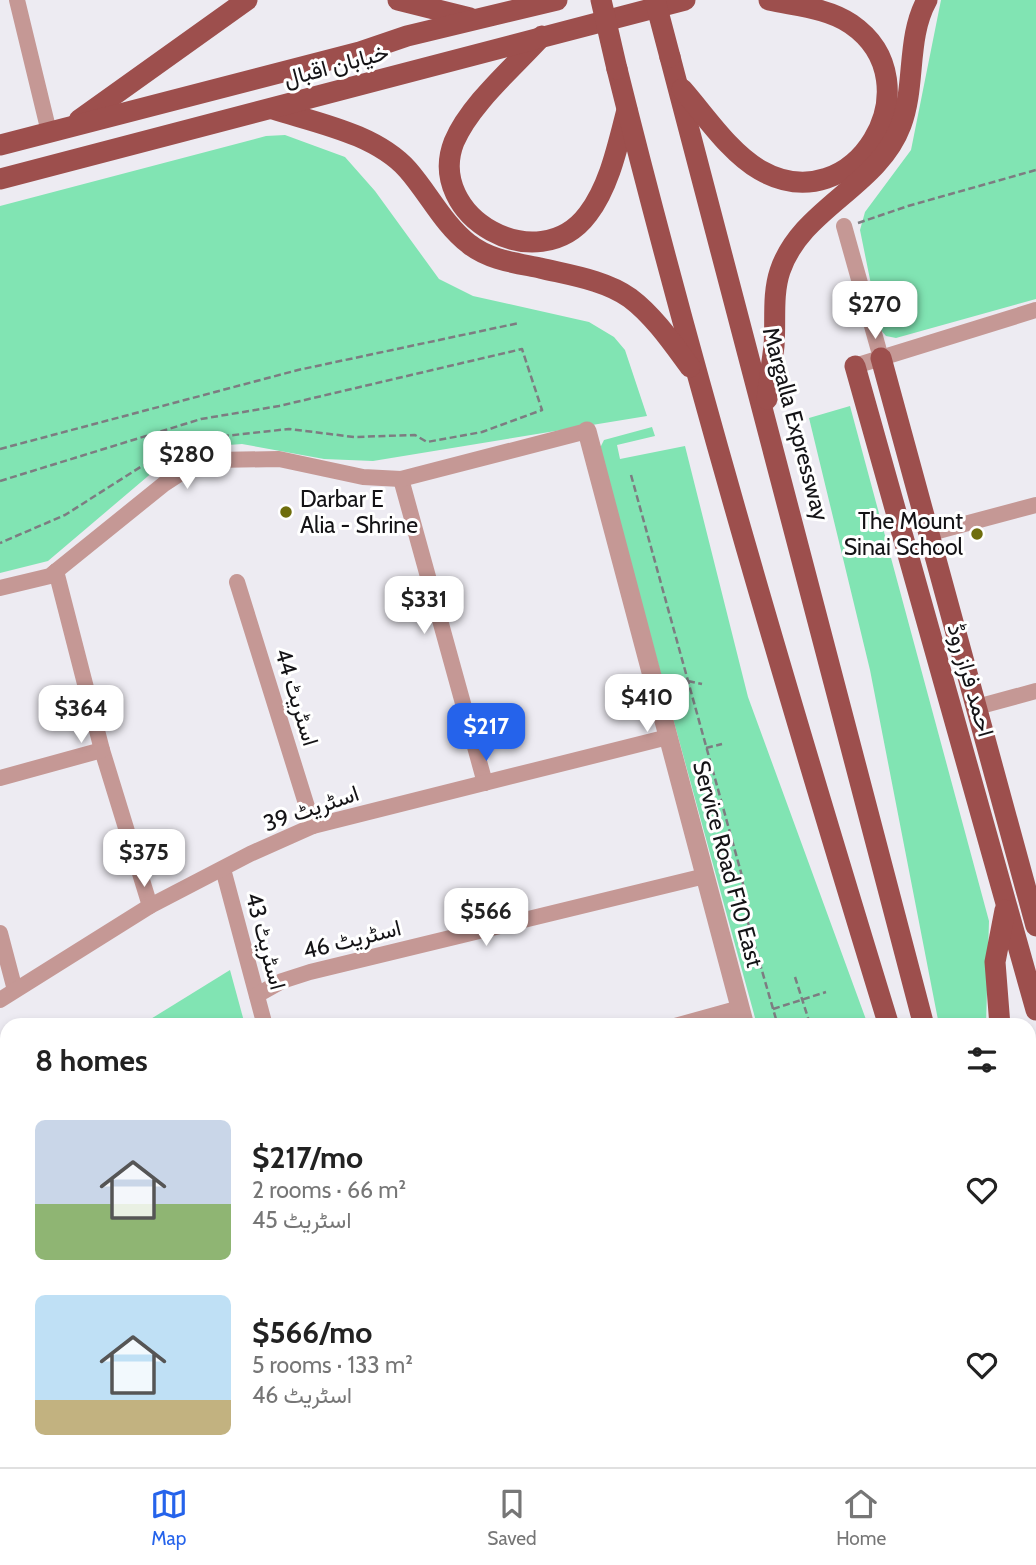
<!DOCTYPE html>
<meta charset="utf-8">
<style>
:root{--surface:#fff;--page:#f6f6f6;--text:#222;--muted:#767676;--line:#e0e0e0;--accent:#2563eb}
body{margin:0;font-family:Cabin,Vazirmatn,sans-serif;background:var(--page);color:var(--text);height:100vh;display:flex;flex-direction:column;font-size:26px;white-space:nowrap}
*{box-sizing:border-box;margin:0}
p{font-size:23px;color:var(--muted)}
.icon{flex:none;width:38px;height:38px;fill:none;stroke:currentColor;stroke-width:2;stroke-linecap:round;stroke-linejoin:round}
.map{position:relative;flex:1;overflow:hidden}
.drawer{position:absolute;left:0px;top:1018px;width:1036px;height:450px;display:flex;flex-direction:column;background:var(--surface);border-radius:21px 21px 0 0;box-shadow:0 4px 10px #0003}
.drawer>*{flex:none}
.price{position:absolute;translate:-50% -60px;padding:0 16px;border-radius:14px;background:#fff;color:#222;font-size:23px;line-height:46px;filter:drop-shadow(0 2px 4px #0008)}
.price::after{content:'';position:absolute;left:50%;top:42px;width:21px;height:16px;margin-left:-10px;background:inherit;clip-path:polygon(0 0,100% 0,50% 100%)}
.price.active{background:var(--accent);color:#fff}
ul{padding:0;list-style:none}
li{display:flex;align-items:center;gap:21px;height:175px;padding:0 35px}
li span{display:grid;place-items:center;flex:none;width:196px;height:140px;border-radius:10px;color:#555}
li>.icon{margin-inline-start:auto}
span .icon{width:84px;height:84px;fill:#fffc;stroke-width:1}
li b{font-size:30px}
h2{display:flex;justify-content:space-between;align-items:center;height:84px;padding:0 35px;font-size:30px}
.menu{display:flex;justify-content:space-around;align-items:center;height:98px;border-top:2px solid var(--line);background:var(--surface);font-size:19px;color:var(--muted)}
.menu a{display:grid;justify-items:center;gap:4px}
.menu .active{color:var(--accent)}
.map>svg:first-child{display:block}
.green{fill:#81e4b3}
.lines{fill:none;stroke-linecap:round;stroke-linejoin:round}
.stream{stroke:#368fac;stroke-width:4.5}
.path{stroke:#7d7c81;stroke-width:2.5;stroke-dasharray:7 3.5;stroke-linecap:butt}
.minor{stroke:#c59895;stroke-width:16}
.tertiary{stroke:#c59895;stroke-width:19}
.primary{stroke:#9d4f4d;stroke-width:21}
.primary-bridge{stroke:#9d4f4d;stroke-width:21}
.poi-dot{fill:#6e6d0c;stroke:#fff;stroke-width:2.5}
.labels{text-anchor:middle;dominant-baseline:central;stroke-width:6;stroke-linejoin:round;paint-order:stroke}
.street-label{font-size:23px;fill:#141316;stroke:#fff}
.poi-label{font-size:23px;fill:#141316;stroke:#fff;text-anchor:start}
</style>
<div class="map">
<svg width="1036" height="1467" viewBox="0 0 1036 1467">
<rect width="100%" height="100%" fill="#edebf2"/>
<g class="green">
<path d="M941 0H1036V299L896 338 886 336 880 329 860 230 865 212 911 150Z"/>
<path d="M285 135 345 157 375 191 439 279 473 296 589 322 614 337 625 350 647 416 373 461 324 459 242 444 201 447 167 460 48 561 0 573V206L266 136Z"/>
<path d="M850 406 989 921 986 1025H939L870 670 809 418Z"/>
<path d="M652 427 655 436 617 445 620 459 685 446 748 697 868 1025H757L602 459 600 448 604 440Z"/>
<path d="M230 970 245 1025H141Z"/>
<path d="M1029 1167 1036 1180V1467H871L869 1461H1029Z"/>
<path d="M0 1380 7 1382V1461H45L47 1467H0Z"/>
</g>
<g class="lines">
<g class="stream">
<path d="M0 1176 7 1169"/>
<path d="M64 1461 66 1467"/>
</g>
<g class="path">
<path d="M858 223 908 206 1036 170"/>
<path d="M0 449 298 370 519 323"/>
<path d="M631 475 742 876 747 919 778 1026"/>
<path d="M0 481 201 419 279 406 522 349 542 410 482 432 427 442 415 435 354 437 289 429 215 437 142 466 65 515 0 543"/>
<path d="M688 681 702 684"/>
<path d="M706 748 722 744"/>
<path d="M795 977 810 1024"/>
<path d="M773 1009 826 992"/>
<path d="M846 1026 856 1022"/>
<path d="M1029 1277 1036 1300"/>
<path d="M1029 1413 1036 1406"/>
<path d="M899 1461 900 1467"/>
<path d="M974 1467 981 1461"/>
</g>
<g class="minor">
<path d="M17 0 49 132"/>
<path d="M844 226 881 358"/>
<path d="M855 366 1036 310"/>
<path d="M401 479 485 783"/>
<path d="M927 534 1036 505"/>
<path d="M56 571 102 750 150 906"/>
<path d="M237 582 313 826"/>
<path d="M0 588 50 576 164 484 190 467 214 460 279 459 363 477 401 479 587 431"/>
<path d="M977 707 1036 691"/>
<path d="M0 778 102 750"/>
<path d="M223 869 265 1026"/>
<path d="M0 933 15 990"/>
<path d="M257 995 282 981 310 972 705 876"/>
<path d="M0 1000 150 906 250 854 313 826 668 737"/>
<path d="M675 1026 740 1008"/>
<path d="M527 1461 528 1467"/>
<path d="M618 1467 641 1461"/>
</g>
<g class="tertiary">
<path d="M587 431 745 1026"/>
<path d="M861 1461 862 1467"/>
</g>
<g class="primary">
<path d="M398 0 470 18"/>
<path d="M542 36C514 67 470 104 454 142 425 216 538 281 588 214 610 185 618 144 627 110"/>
<path d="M670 57 924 1026"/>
<path d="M617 69C697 390 792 709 889 1026"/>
<path d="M682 89C705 115 729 152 760 170 855 224 937 83 851 24 828 8 796 6 769 0"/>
<path d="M273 109C317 123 376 134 408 170 429 194 444 225 469 244 489 260 516 263 540 268 569 275 605 280 630 298 654 316 673 344 690 367"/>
<path d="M79 120 247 0"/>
<path d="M0 145 360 52 407 36 557 0"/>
<path d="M0 179 685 0"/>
<path d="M881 358 1036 926"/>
<path d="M855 366 1036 1010"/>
<path d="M767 399C769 381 772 363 774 346 776 321 772 295 780 271 801 208 878 187 901 125 916 85 906 38 927 0"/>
<path d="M1000 1026 995 962 1005 910"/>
<path d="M1029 1153 1036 1166"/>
</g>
<g class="primary-bridge">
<path d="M601 0 617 69"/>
<path d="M655 0 670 57"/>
</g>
</g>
<g class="poi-dot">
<circle cx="286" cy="512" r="7"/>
<circle cx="977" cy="534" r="7"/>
</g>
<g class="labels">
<g class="street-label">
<text transform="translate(336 65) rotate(-15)">خیابان اقبال</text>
<text transform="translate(796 424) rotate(75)">Margalla Expressway</text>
<text transform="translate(971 680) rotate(74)">احمد فراز روڈ</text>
<text transform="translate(297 697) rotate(73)">اسٹریٹ 44</text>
<text transform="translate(311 808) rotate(-19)">اسٹریٹ 39</text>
<text transform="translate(728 864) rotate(75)">Service Road F10 East</text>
<text transform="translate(352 939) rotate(-14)">اسٹریٹ 46</text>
<text transform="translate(266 941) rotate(75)">اسٹریٹ 43</text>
</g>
<g class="poi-label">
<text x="300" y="499">Darbar E<tspan x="300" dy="26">Alia - Shrine</tspan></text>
<text x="963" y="521" text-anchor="end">The Mount<tspan x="963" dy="26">Sinai School</tspan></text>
</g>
</g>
</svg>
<b class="price" style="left:875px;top:341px">$270</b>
<b class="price" style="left:187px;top:491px">$280</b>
<b class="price" style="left:424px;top:636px">$331</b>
<b class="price" style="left:647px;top:734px">$410</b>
<b class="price" style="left:81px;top:745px">$364</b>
<b class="price active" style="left:486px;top:763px">$217</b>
<b class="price" style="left:144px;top:889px">$375</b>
<b class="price" style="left:486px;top:948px">$566</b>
<section class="drawer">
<h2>8 homes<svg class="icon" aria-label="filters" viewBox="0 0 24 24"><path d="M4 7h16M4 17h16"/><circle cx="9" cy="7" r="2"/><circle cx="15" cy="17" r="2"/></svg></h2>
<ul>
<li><span style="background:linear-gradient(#c9d6e8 60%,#8fb573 0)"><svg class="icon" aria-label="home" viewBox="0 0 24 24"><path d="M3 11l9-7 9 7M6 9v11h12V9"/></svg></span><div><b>$217/mo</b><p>2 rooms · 66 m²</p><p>اسٹریٹ 45</p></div><svg class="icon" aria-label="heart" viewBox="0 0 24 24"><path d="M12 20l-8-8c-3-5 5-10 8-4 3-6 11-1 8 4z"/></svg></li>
<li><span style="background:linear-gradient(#bfe0f5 75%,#c2b280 0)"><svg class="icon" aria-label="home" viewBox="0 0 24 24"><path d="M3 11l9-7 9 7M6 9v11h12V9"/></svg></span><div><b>$566/mo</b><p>5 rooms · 133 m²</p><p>اسٹریٹ 46</p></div><svg class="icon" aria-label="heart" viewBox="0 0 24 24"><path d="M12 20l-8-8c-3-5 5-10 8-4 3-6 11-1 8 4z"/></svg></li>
</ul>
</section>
</div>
<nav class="menu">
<a class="active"><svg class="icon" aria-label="map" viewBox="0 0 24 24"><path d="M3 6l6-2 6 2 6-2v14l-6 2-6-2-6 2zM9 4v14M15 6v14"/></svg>Map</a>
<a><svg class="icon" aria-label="saved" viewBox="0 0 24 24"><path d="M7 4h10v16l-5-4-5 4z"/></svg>Saved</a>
<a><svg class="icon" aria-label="home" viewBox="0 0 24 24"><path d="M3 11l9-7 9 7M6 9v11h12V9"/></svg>Home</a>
</nav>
